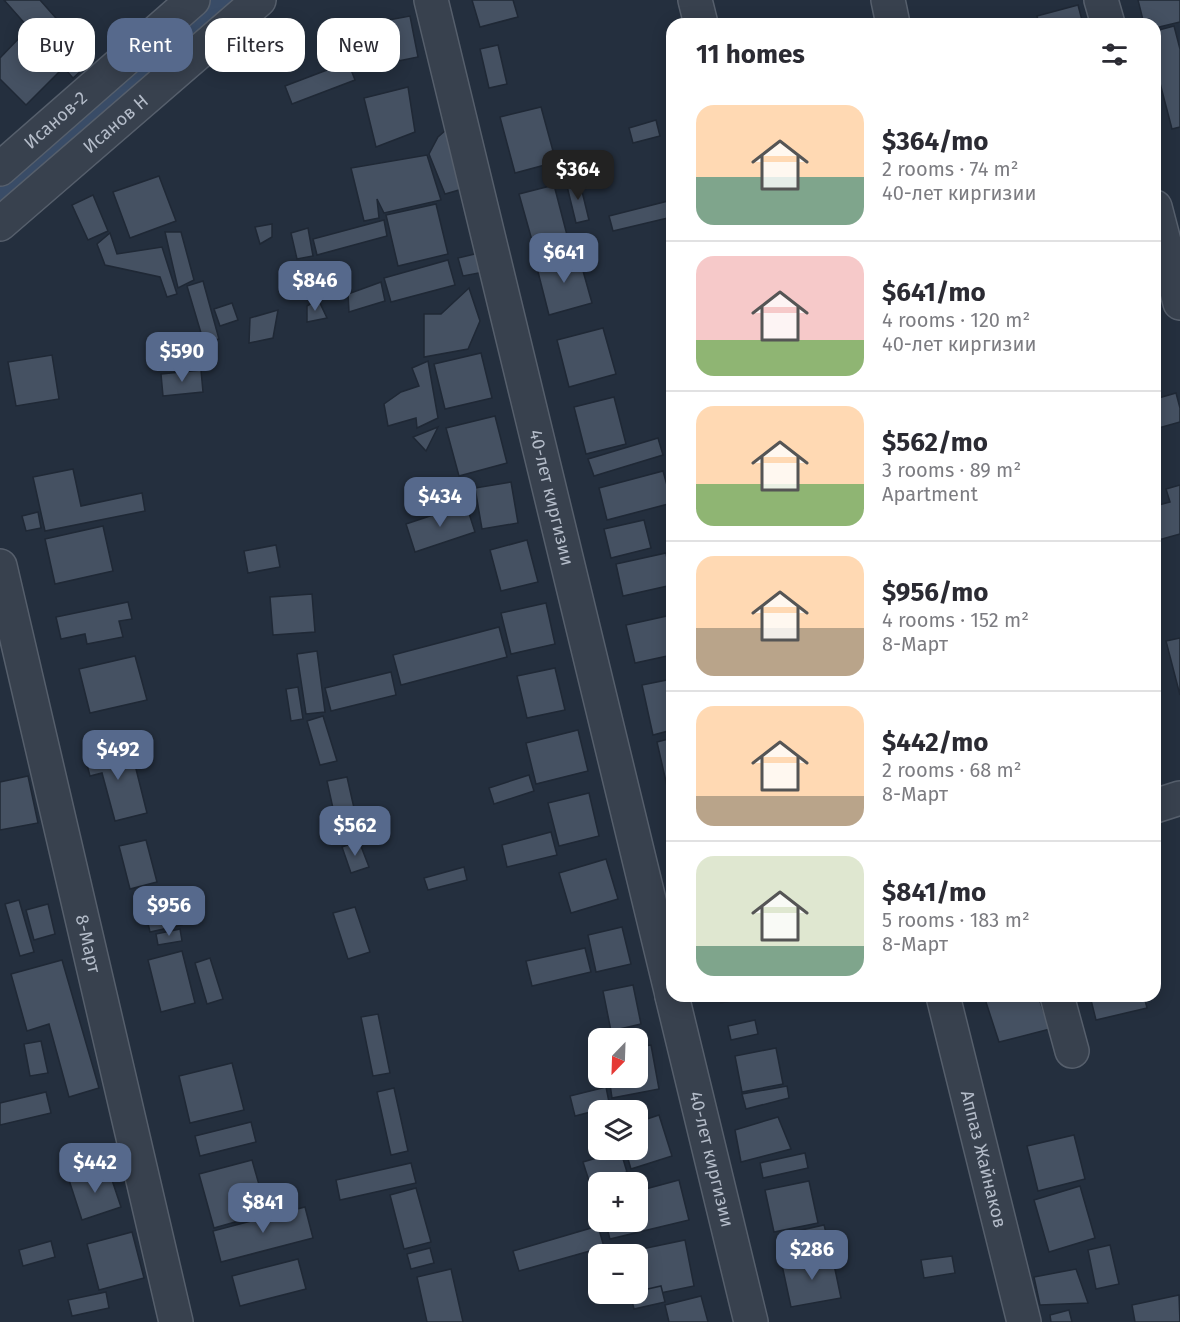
<!DOCTYPE html>
<meta charset="utf-8">
<style>
:root{--surface:#fff;--page:#f2f2f3;--text:#2b2b33;--muted:#7c7c81;--line:#e1e1e2;--accent:#56698c}
body{margin:0;font-family:"Fira Sans",sans-serif;background:var(--page);color:var(--text);height:100vh;display:flex;flex-direction:column;font-size:22px;white-space:nowrap}
*{box-sizing:border-box;margin:0}
p{font-size:20px;color:var(--muted)}
.icon{flex:none;width:33px;height:33px;fill:none;stroke:currentColor;stroke-width:2;stroke-linecap:round;stroke-linejoin:round}
.map{position:relative;flex:1;overflow:hidden}
.drawer{position:absolute;left:666px;top:18px;width:495px;height:984px;display:flex;flex-direction:column;background:var(--surface);border-radius:18px;box-shadow:0 3px 15px #0003}
.drawer>*{flex:none}
.hud{position:absolute;left:18px;top:18px;width:558px;height:54px;display:flex;gap:12px}
.needle{width:39px;rotate:203deg}
.tools{position:absolute;left:588px;top:1028px;display:grid;gap:12px}
.tools a{display:grid;place-items:center;width:60px;height:60px;border-radius:12px;background:var(--surface);box-shadow:0 3px 15px #0003;font-size:30px}
.price{position:absolute;translate:-50% -51px;padding:0 14px;border-radius:12px;background:var(--accent);color:#fff;font-size:20px;line-height:39px;filter:drop-shadow(0 2px 3px #0008)}
.price::after{content:'';position:absolute;left:50%;top:36px;width:18px;height:14px;margin-left:-9px;background:inherit;clip-path:polygon(0 0,100% 0,50% 100%)}
.price.selected{background:#222;color:#fff}
ul{padding:0;list-style:none}
li{display:flex;align-items:center;gap:18px;height:150px;padding:0 30px}
li+li{border-top:2px solid var(--line)}
li span{display:grid;place-items:center;flex:none;width:168px;height:120px;border-radius:18px;color:#555}
li>.icon{margin-inline-start:auto}
span .icon{width:72px;height:72px;fill:#fffc;stroke-width:1}
li b{font-size:26px}
h2{display:flex;justify-content:space-between;align-items:center;height:72px;padding:0 30px;font-size:26px}
.tag{padding:0 21px;border-radius:18px;background:var(--surface);box-shadow:0 3px 15px #0003;font-size:21px;line-height:54px}
.tag.selected{background:var(--accent);color:#fff}
.map>svg:first-child{display:block}
.lines{fill:none;stroke-linecap:round;stroke-linejoin:round}
.canal{stroke:#394c67;stroke-width:26}
.building{fill:#455162;stroke:#1f2835;stroke-width:1.5}
.minor-casing{stroke:#565f6c;stroke-width:36}
.minor{stroke:#38414e;stroke-width:33}
.labels{text-anchor:middle;dominant-baseline:central;stroke-width:5;stroke-linejoin:round;paint-order:stroke}
.street-label{font-size:18px;fill:#b4bcc9;stroke:#1d2633}
</style>
<div class="map">
<svg width="1180" height="1322" viewBox="0 0 1180 1322">
<rect width="100%" height="100%" fill="#242f3e"/>
<g class="lines">
<path class="canal" d="M0 198 226 0"/>
</g>
<g class="building">
<path d="M4 0H40L93 60 73 78Z"/>
<path d="M472 0H513L518 17 480 27Z"/>
<path d="M1138 0H1180V22L1155 28V24H1144Z"/>
<path d="M1078 5 1083 24H1039L1037 16Z"/>
<path d="M410 16 418 57 354 70 345 28Z"/>
<path d="M1174 26 1180 49V127L1172 129 1155 64V31Z"/>
<path d="M23 34 60 71 26 105 0 79V58Z"/>
<path d="M498 45 507 84 489 88 480 49Z"/>
<path d="M348 62 355 80 292 104 285 86Z"/>
<path d="M408 87 415 132 376 147 364 98Z"/>
<path d="M541 107 556 162 515 173 500 117Z"/>
<path d="M656 120 660 136 633 143 629 128Z"/>
<path d="M455 122 473 186 445 194 429 154 438 137Z"/>
<path d="M427 155 441 200 384 213 377 199 379 218 364 221 351 168Z"/>
<path d="M159 176 176 221 130 238 113 192Z"/>
<path d="M579 179 589 220 576 223 566 182Z"/>
<path d="M554 185 567 235 533 244 519 194Z"/>
<path d="M93 195 108 231 88 240 72 205Z"/>
<path d="M672 200V217L613 231 609 216Z"/>
<path d="M436 204 448 254 398 266 386 215Z"/>
<path d="M384 220 387 236 317 255 313 239Z"/>
<path d="M272 224V237L260 244 255 227Z"/>
<path d="M308 228 313 256 297 259 291 233Z"/>
<path d="M165 232H181L194 280 178 288Z"/>
<path d="M110 233 117 254 162 247 177 294 167 297 160 277 105 265 97 244Z"/>
<path d="M479 253 484 272 463 276 458 258Z"/>
<path d="M578 253 592 303 549 315 536 264Z"/>
<path d="M448 260 455 285 391 302 384 278Z"/>
<path d="M203 281 219 339 204 343 187 286Z"/>
<path d="M381 282 385 301 349 312 348 294Z"/>
<path d="M469 288 480 321 468 349 424 357V314H441Z"/>
<path d="M318 299 327 318 307 322V306Z"/>
<path d="M232 303 238 320 220 326 214 309Z"/>
<path d="M278 310 273 338 249 343 250 318Z"/>
<path d="M603 328 616 374 569 387 557 340Z"/>
<path d="M481 353 492 398 445 409 434 364Z"/>
<path d="M52 355 59 399 16 406 8 362Z"/>
<path d="M428 361 438 418 417 428 416 418 388 426 384 404 401 392 419 386 412 368Z"/>
<path d="M201 370 203 392 163 396 161 374Z"/>
<path d="M1176 393 1180 408V422L1155 429V399Z"/>
<path d="M614 397 626 444 586 454 574 407Z"/>
<path d="M495 416 507 463 459 476 446 428Z"/>
<path d="M438 427 426 451 413 437Z"/>
<path d="M658 438 663 455 594 476 588 459Z"/>
<path d="M73 469 81 506 142 493 145 511 45 531 33 477Z"/>
<path d="M663 471 672 503 607 520 599 488Z"/>
<path d="M511 482 518 523 482 529 475 488Z"/>
<path d="M1180 485V534L1155 541V506L1170 502 1166 489Z"/>
<path d="M466 504 475 532 415 552 406 524Z"/>
<path d="M38 512 41 528 26 531 22 516Z"/>
<path d="M644 520 651 548 611 558 604 529Z"/>
<path d="M103 526 113 571 55 584 45 539Z"/>
<path d="M527 540 538 582 501 591 490 550Z"/>
<path d="M276 545 280 567 248 573 244 551Z"/>
<path d="M666 553 672 585 623 596 616 564Z"/>
<path d="M312 594 315 632 273 635 270 597Z"/>
<path d="M128 602 132 619 119 621 123 637 87 644 85 634 61 639 56 617Z"/>
<path d="M546 603 555 644 511 654 501 613Z"/>
<path d="M667 616 672 638V655L635 663 626 625Z"/>
<path d="M499 627 507 657 401 685 393 655Z"/>
<path d="M1180 638V695L1166 641Z"/>
<path d="M317 651 325 712 306 714 297 654Z"/>
<path d="M135 656 147 700 90 713 79 669Z"/>
<path d="M555 668 565 710 527 718 517 676Z"/>
<path d="M391 672 396 695 331 711 325 688Z"/>
<path d="M672 679V730L653 735 642 685Z"/>
<path d="M298 687 303 719 291 721 286 689Z"/>
<path d="M323 716 337 761 320 765 307 721Z"/>
<path d="M578 730 588 771 536 784 526 743Z"/>
<path d="M672 738V808L657 742Z"/>
<path d="M121 743 125 759 133 757 147 813 115 821 102 773 90 776 84 753Z"/>
<path d="M529 775 534 791 494 804 489 788Z"/>
<path d="M28 776 38 823 0 830V782Z"/>
<path d="M347 777 354 808 334 813 327 781Z"/>
<path d="M589 793 599 836 559 846 548 803Z"/>
<path d="M551 832 557 855 507 867 502 845Z"/>
<path d="M146 840 157 882 130 889 119 846Z"/>
<path d="M359 841 369 867 351 873 342 847Z"/>
<path d="M606 859 618 899 571 913 559 873Z"/>
<path d="M464 867 467 880 428 890 424 878Z"/>
<path d="M19 900 34 952 20 956 5 904Z"/>
<path d="M48 904 55 934 34 940 26 910Z"/>
<path d="M355 907 370 952 348 959 333 913Z"/>
<path d="M178 909 182 925 150 932 146 915Z"/>
<path d="M622 927 631 964 596 972 588 935Z"/>
<path d="M180 929 182 941 158 945 156 934Z"/>
<path d="M585 948 591 972 532 986 526 961Z"/>
<path d="M182 951 195 1003 161 1012 148 960Z"/>
<path d="M210 958 223 999 207 1004 195 963Z"/>
<path d="M62 960 99 1088 69 1097 49 1024 27 1031 11 974Z"/>
<path d="M633 985 641 1024 611 1031 603 991Z"/>
<path d="M719 996H757L721 1003Z"/>
<path d="M984 996H1038L1050 1029 999 1042Z"/>
<path d="M1090 996H1144L1147 1008 1096 1020Z"/>
<path d="M378 1014 390 1073 373 1076 361 1017Z"/>
<path d="M755 1020 758 1034 731 1040 728 1026Z"/>
<path d="M41 1041 48 1073 30 1076 24 1044Z"/>
<path d="M651 1045 659 1089 612 1098 609 1077H638V1047Z"/>
<path d="M776 1048 783 1084 742 1092 735 1056Z"/>
<path d="M232 1063 244 1110 190 1123 179 1076Z"/>
<path d="M787 1086 789 1098 746 1109 742 1094Z"/>
<path d="M606 1087 610 1107 575 1116 570 1096Z"/>
<path d="M394 1088 408 1151 391 1155 377 1092Z"/>
<path d="M46 1092 51 1113 0 1125V1103Z"/>
<path d="M659 1115 672 1156 631 1169 625 1149H638V1122Z"/>
<path d="M778 1117 791 1149 741 1162 735 1130Z"/>
<path d="M251 1122 256 1142 200 1156 195 1136Z"/>
<path d="M1074 1135 1085 1179 1038 1191 1027 1146Z"/>
<path d="M598 1136V1149H620L627 1172 590 1184 583 1162 600 1157 594 1138Z"/>
<path d="M805 1153 808 1168 763 1178 760 1163Z"/>
<path d="M252 1160 267 1213 214 1228 199 1174Z"/>
<path d="M411 1163 416 1183 340 1200 336 1180Z"/>
<path d="M108 1168 121 1207 82 1220 69 1180Z"/>
<path d="M679 1180 689 1220 610 1239 606 1225 621 1221H638V1191Z"/>
<path d="M809 1181 818 1223 774 1232 765 1190Z"/>
<path d="M1080 1186 1095 1238 1049 1252 1034 1200Z"/>
<path d="M416 1188 431 1242 404 1249 390 1195Z"/>
<path d="M305 1207 313 1238 221 1262 213 1231Z"/>
<path d="M824 1225 828 1240 783 1250 779 1235Z"/>
<path d="M598 1226 604 1247 519 1271 513 1251Z"/>
<path d="M132 1232 144 1278 99 1290 87 1244Z"/>
<path d="M685 1240 694 1286 646 1296 637 1250Z"/>
<path d="M51 1241 55 1257 23 1266 19 1250Z"/>
<path d="M1110 1245 1119 1284 1096 1289 1088 1250Z"/>
<path d="M430 1248 434 1263 411 1269 407 1254Z"/>
<path d="M832 1255 841 1298 791 1307 782 1265Z"/>
<path d="M952 1256 955 1273 924 1278 921 1260Z"/>
<path d="M298 1259 306 1289 240 1306 232 1276Z"/>
<path d="M451 1269 463 1322H427L417 1277Z"/>
<path d="M1076 1269 1088 1303 1040 1305 1034 1277Z"/>
<path d="M661 1286 665 1302 634 1309 630 1293Z"/>
<path d="M106 1292 109 1308 72 1316 68 1300Z"/>
<path d="M1179 1295 1180 1322H1135L1132 1305Z"/>
<path d="M701 1296 708 1322H669L665 1305Z"/>
<path d="M1069 1310 1072 1322H1051L1050 1315Z"/>
</g>
<g class="lines">
<defs>
<g id="minor">
<path id="s1" d="M431 0 672 995"/>
<path d="M695 0 701 24"/>
<path d="M888 0 893 24"/>
<path d="M1101 0 1108 24"/>
<path id="s2" d="M0 169 193 0"/>
<path d="M1155 207 1180 303"/>
<path id="s3" d="M0 224 259 0"/>
<path id="s4" d="M0 566 176 1322"/>
<path d="M1155 806 1180 798"/>
<path id="s5" d="M672 996 751 1322"/>
<path id="s6" d="M943 996 1024 1322"/>
<path d="M1057 996 1072 1051"/>
</g>
</defs>
<use href="#minor" class="minor-casing"/>
<use href="#minor" class="minor"/>
</g>
<g class="labels">
<g class="street-label">
<text stroke="none"><textPath href="#s2" startOffset="74">Исанов-2</textPath></text>
<text stroke="none"><textPath href="#s3" startOffset="153">Исанов Н</textPath></text>
<text stroke="none"><textPath href="#s1" startOffset="512">40-лет киргизии</textPath></text>
<text stroke="none"><textPath href="#s4" startOffset="388">8-Март</textPath></text>
<text stroke="none"><textPath href="#s5" startOffset="168">40-лет киргизии</textPath></text>
<text stroke="none"><textPath href="#s6" startOffset="168">Аппаз Жайнаков</textPath></text>
</g>
</g>
</svg>
<div class="tools">
<a><svg class="needle" viewBox="-14 -14 28 28"><path d="M0-13l5 13h-10z" fill="#e53935"/><path d="M0 13l5-13h-10z" fill="#7c7c81"/></svg></a>
<a><svg class="icon" aria-label="layers" viewBox="0 0 24 24"><path d="M12 4l9 5-9 5-9-5zM3 14l9 5 9-5"/></svg></a>
<a>+</a>
<a>−</a>
</div>
<b class="price selected" style="left:578px;top:201px">$364</b>
<b class="price" style="left:564px;top:284px">$641</b>
<b class="price" style="left:315px;top:312px">$846</b>
<b class="price" style="left:182px;top:383px">$590</b>
<b class="price" style="left:440px;top:528px">$434</b>
<b class="price" style="left:118px;top:781px">$492</b>
<b class="price" style="left:355px;top:857px">$562</b>
<b class="price" style="left:169px;top:937px">$956</b>
<b class="price" style="left:95px;top:1194px">$442</b>
<b class="price" style="left:263px;top:1234px">$841</b>
<b class="price" style="left:812px;top:1281px">$286</b>
<div class="hud">
<a class="tag">Buy</a>
<a class="tag selected">Rent</a>
<a class="tag">Filters</a>
<a class="tag">New</a>
</div>
<section class="drawer">
<h2>11 homes<svg class="icon" aria-label="filters" viewBox="0 0 24 24"><path d="M4 7h16M4 17h16"/><circle cx="9" cy="7" r="2"/><circle cx="15" cy="17" r="2"/></svg></h2>
<ul>
<li><span style="background:linear-gradient(#ffd9b3 60%,#7fa58c 0)"><svg class="icon" aria-label="home" viewBox="0 0 24 24"><path d="M3 11l9-7 9 7M6 9v11h12V9"/></svg></span><div><b>$364/mo</b><p>2 rooms · 74 m²</p><p>40-лет киргизии</p></div></li>
<li><span style="background:linear-gradient(#f6c9c9 70%,#8fb573 0)"><svg class="icon" aria-label="home" viewBox="0 0 24 24"><path d="M3 11l9-7 9 7M6 9v11h12V9"/></svg></span><div><b>$641/mo</b><p>4 rooms · 120 m²</p><p>40-лет киргизии</p></div></li>
<li><span style="background:linear-gradient(#ffd9b3 65%,#8fb573 0)"><svg class="icon" aria-label="home" viewBox="0 0 24 24"><path d="M3 11l9-7 9 7M6 9v11h12V9"/></svg></span><div><b>$562/mo</b><p>3 rooms · 89 m²</p><p>Apartment</p></div></li>
<li><span style="background:linear-gradient(#ffd9b3 60%,#b9a48a 0)"><svg class="icon" aria-label="home" viewBox="0 0 24 24"><path d="M3 11l9-7 9 7M6 9v11h12V9"/></svg></span><div><b>$956/mo</b><p>4 rooms · 152 m²</p><p>8-Март</p></div></li>
<li><span style="background:linear-gradient(#ffd9b3 75%,#b9a48a 0)"><svg class="icon" aria-label="home" viewBox="0 0 24 24"><path d="M3 11l9-7 9 7M6 9v11h12V9"/></svg></span><div><b>$442/mo</b><p>2 rooms · 68 m²</p><p>8-Март</p></div></li>
<li><span style="background:linear-gradient(#dfe7d0 75%,#7fa58c 0)"><svg class="icon" aria-label="home" viewBox="0 0 24 24"><path d="M3 11l9-7 9 7M6 9v11h12V9"/></svg></span><div><b>$841/mo</b><p>5 rooms · 183 m²</p><p>8-Март</p></div></li>
</ul>
</section>
</div>
